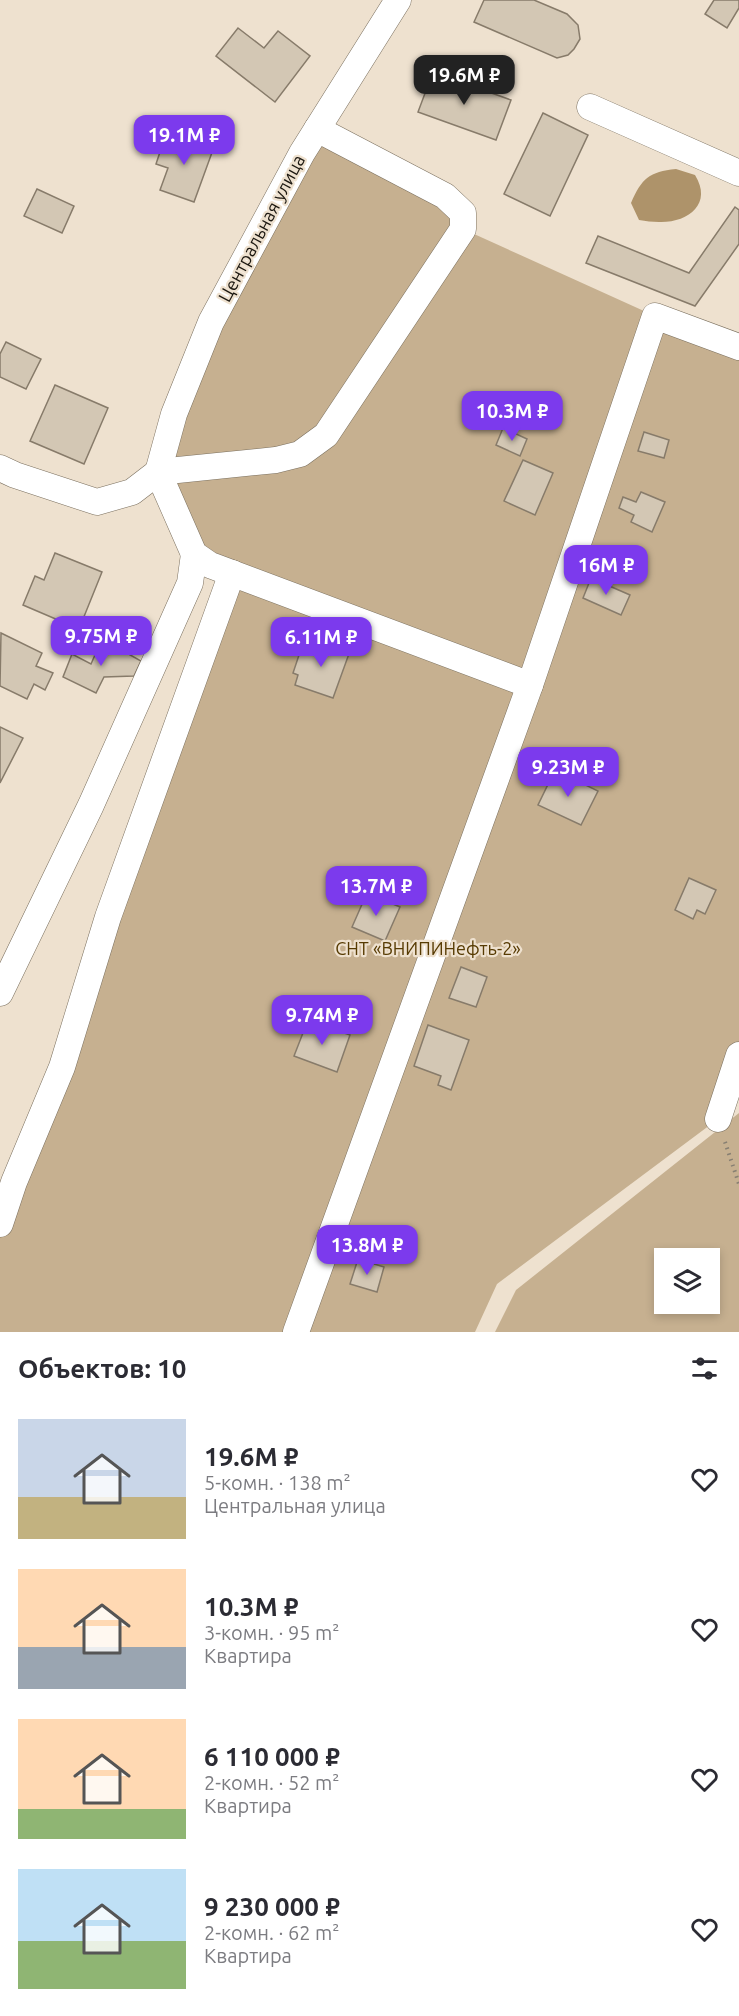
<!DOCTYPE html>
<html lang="ru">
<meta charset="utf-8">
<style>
:root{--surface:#fff;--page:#f2f2f3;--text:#2b2b33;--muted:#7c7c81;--accent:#7c3aed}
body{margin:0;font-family:Ubuntu,sans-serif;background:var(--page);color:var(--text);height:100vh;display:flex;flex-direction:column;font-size:22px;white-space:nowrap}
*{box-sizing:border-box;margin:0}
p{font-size:20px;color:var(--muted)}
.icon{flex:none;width:33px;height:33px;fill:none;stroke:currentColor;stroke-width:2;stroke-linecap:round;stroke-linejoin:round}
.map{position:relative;height:1332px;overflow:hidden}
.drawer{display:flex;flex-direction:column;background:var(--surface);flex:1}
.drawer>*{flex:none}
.controls{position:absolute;left:654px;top:1248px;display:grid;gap:12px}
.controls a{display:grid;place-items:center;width:66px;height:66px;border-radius:0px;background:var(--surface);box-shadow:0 3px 9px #0003;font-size:30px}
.price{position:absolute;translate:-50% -51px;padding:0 14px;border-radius:12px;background:var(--accent);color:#fff;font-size:20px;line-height:39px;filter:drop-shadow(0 2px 3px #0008)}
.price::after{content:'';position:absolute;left:50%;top:36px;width:18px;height:14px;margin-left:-9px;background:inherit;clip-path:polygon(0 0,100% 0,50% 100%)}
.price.active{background:#222;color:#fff}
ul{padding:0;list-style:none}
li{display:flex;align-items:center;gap:18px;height:150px;padding:0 18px}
li span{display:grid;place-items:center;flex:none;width:168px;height:120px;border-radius:0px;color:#555}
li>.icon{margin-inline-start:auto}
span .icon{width:72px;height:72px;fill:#fffc;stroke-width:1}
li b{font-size:26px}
h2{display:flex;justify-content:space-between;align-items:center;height:72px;padding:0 18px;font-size:26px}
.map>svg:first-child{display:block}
.green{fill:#c6b090;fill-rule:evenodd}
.water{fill:#ae936a}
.building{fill:#d3c7b4;stroke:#877b6a;stroke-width:1.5}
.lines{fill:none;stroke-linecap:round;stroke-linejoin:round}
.minor-casing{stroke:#7b705f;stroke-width:27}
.path{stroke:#877f72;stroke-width:4;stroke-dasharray:1.5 4.5;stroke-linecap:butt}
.minor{stroke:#fff;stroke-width:26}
.labels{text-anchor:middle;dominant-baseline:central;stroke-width:4.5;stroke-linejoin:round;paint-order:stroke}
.street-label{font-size:18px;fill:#1a160f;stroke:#eee1cf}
.park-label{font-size:18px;fill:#573b03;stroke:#eee1cf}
</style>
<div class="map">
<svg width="739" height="1332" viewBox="0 0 739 1332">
<rect width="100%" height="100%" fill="#eee1cf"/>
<g class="green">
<path d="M317 129 445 196 463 229 655 316 739 347V1095L718 1119 497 1284 475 1332H0V1224L232 574 210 565 158 472 174 414Z"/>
<path d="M739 1113V1332H495L516 1290ZM664 1258H710V1304H664Z"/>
</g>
<path class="water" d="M676 169 695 175C713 204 688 223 659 222 652 222 646 221 639 220L631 203C642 178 649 172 676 169Z"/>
<g class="building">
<path d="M484 0H534L567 14 578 25 580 39 574 49 568 55 557 58 474 22Z"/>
<path d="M714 0H739V8L727 28 705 14Z"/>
<path d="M238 28 264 48 278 31 310 56 275 102 216 56Z"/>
<path d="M433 72 511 100 496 140 418 112Z"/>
<path d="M543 113 588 135 550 216 504 194Z"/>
<path d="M174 133 214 147 194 202 160 190 168 168 156 164 164 140 170 142Z"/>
<path d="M37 189 74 206 62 233 24 216Z"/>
<path d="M735 207 739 210V244L695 306 586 263 598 236 689 273Z"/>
<path d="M6 342 41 359 26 389 0 377V354Z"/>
<path d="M55 385 108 408 84 464 30 441Z"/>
<path d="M503 428 527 439 520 456 496 445Z"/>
<path d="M644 432 669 440 664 458 638 451Z"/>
<path d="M523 460 553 473 535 515 504 501Z"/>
<path d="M641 492 665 502 652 532 631 522 634 515 619 508 623 497 636 502Z"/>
<path d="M55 553 102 572 79 629 23 605 35 576 44 580Z"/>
<path d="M591 578 630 595 621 615 583 598Z"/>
<path d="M1 633 42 653 36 666 53 673 45 690 34 684 27 699 0 686Z"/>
<path d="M313 638 350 651 333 698 295 685 298 675 293 673 300 652 307 655Z"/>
<path d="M102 639 141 661 134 676 104 677 96 693 63 677 72 654 91 664Z"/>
<path d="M0 727 23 738 0 783Z"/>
<path d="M555 770 598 791 581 825 538 805Z"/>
<path d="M689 878 716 890 705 914 697 910 693 919 675 910Z"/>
<path d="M367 893 400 907 385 941 352 927Z"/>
<path d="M461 967 487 977 476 1007 449 998Z"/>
<path d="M308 1020 350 1035 337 1072 294 1056Z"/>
<path d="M428 1025 469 1040 451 1090 438 1085 441 1076 414 1066Z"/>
<path d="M358 1259 384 1267 377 1292 350 1284Z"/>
</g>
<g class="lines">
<defs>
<g id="minor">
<path d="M590 107 739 173"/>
<path d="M0 468 15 475 97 502 132 492 158 472"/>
<path d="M158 472 276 460 300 454 326 435 463 229V213L445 196 317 129"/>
<path d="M158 472 174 414 211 322 302 153 398 0"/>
<path d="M158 472 194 554 210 565 530 685"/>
<path d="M0 993 91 805 190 583 194 554"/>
<path d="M718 1119 739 1055"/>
<path d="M0 1224 14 1182 62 1067 108 917 232 573"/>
<path d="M296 1332 530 685 655 316 739 347"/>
</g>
</defs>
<use href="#minor" class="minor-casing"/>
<path class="path" d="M725 1142 739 1184"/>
<use href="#minor" class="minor"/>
</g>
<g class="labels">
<g class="street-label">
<text transform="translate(261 228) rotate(-62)">Центральная улица</text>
</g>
<g class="park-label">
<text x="428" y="948">СНТ «ВНИПИНефть-2»</text>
</g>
</g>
</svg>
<div class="controls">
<a><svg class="icon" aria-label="layers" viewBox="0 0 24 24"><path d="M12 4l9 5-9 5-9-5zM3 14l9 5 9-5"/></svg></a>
</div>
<b class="price active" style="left:464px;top:106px">19.6M ₽</b>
<b class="price" style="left:184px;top:166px">19.1M ₽</b>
<b class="price" style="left:512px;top:442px">10.3M ₽</b>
<b class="price" style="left:606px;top:596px">16M ₽</b>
<b class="price" style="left:101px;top:667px">9.75M ₽</b>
<b class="price" style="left:321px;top:668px">6.11M ₽</b>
<b class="price" style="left:568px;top:798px">9.23M ₽</b>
<b class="price" style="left:376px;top:917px">13.7M ₽</b>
<b class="price" style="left:322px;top:1046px">9.74M ₽</b>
<b class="price" style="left:367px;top:1276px">13.8M ₽</b>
</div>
<section class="drawer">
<h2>Объектов: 10<svg class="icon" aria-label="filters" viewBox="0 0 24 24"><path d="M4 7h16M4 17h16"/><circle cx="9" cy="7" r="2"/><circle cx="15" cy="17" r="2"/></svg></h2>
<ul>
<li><span style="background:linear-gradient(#c9d6e8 65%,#c2b280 0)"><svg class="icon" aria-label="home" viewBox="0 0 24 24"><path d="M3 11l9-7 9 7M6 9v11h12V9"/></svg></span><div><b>19.6M ₽</b><p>5-комн. · 138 m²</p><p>Центральная улица</p></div><svg class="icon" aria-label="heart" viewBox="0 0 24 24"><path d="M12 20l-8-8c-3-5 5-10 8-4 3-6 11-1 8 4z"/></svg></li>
<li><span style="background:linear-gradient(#ffd9b3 65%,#9aa5b1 0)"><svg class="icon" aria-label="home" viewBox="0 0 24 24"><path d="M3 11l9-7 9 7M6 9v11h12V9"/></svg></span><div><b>10.3M ₽</b><p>3-комн. · 95 m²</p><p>Квартира</p></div><svg class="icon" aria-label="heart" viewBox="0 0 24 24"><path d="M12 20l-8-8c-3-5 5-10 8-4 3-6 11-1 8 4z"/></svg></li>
<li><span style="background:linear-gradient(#ffd9b3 75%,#8fb573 0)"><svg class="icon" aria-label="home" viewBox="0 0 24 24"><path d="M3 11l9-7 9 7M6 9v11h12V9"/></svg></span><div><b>6 110 000 ₽</b><p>2-комн. · 52 m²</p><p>Квартира</p></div><svg class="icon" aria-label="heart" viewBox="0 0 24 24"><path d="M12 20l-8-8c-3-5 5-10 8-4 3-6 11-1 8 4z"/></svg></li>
<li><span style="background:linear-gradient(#bfe0f5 60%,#8fb573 0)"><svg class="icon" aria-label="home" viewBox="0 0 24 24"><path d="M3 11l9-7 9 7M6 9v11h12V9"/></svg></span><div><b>9 230 000 ₽</b><p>2-комн. · 62 m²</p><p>Квартира</p></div><svg class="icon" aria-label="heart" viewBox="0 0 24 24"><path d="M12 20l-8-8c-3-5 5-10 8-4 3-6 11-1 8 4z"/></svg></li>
</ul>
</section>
